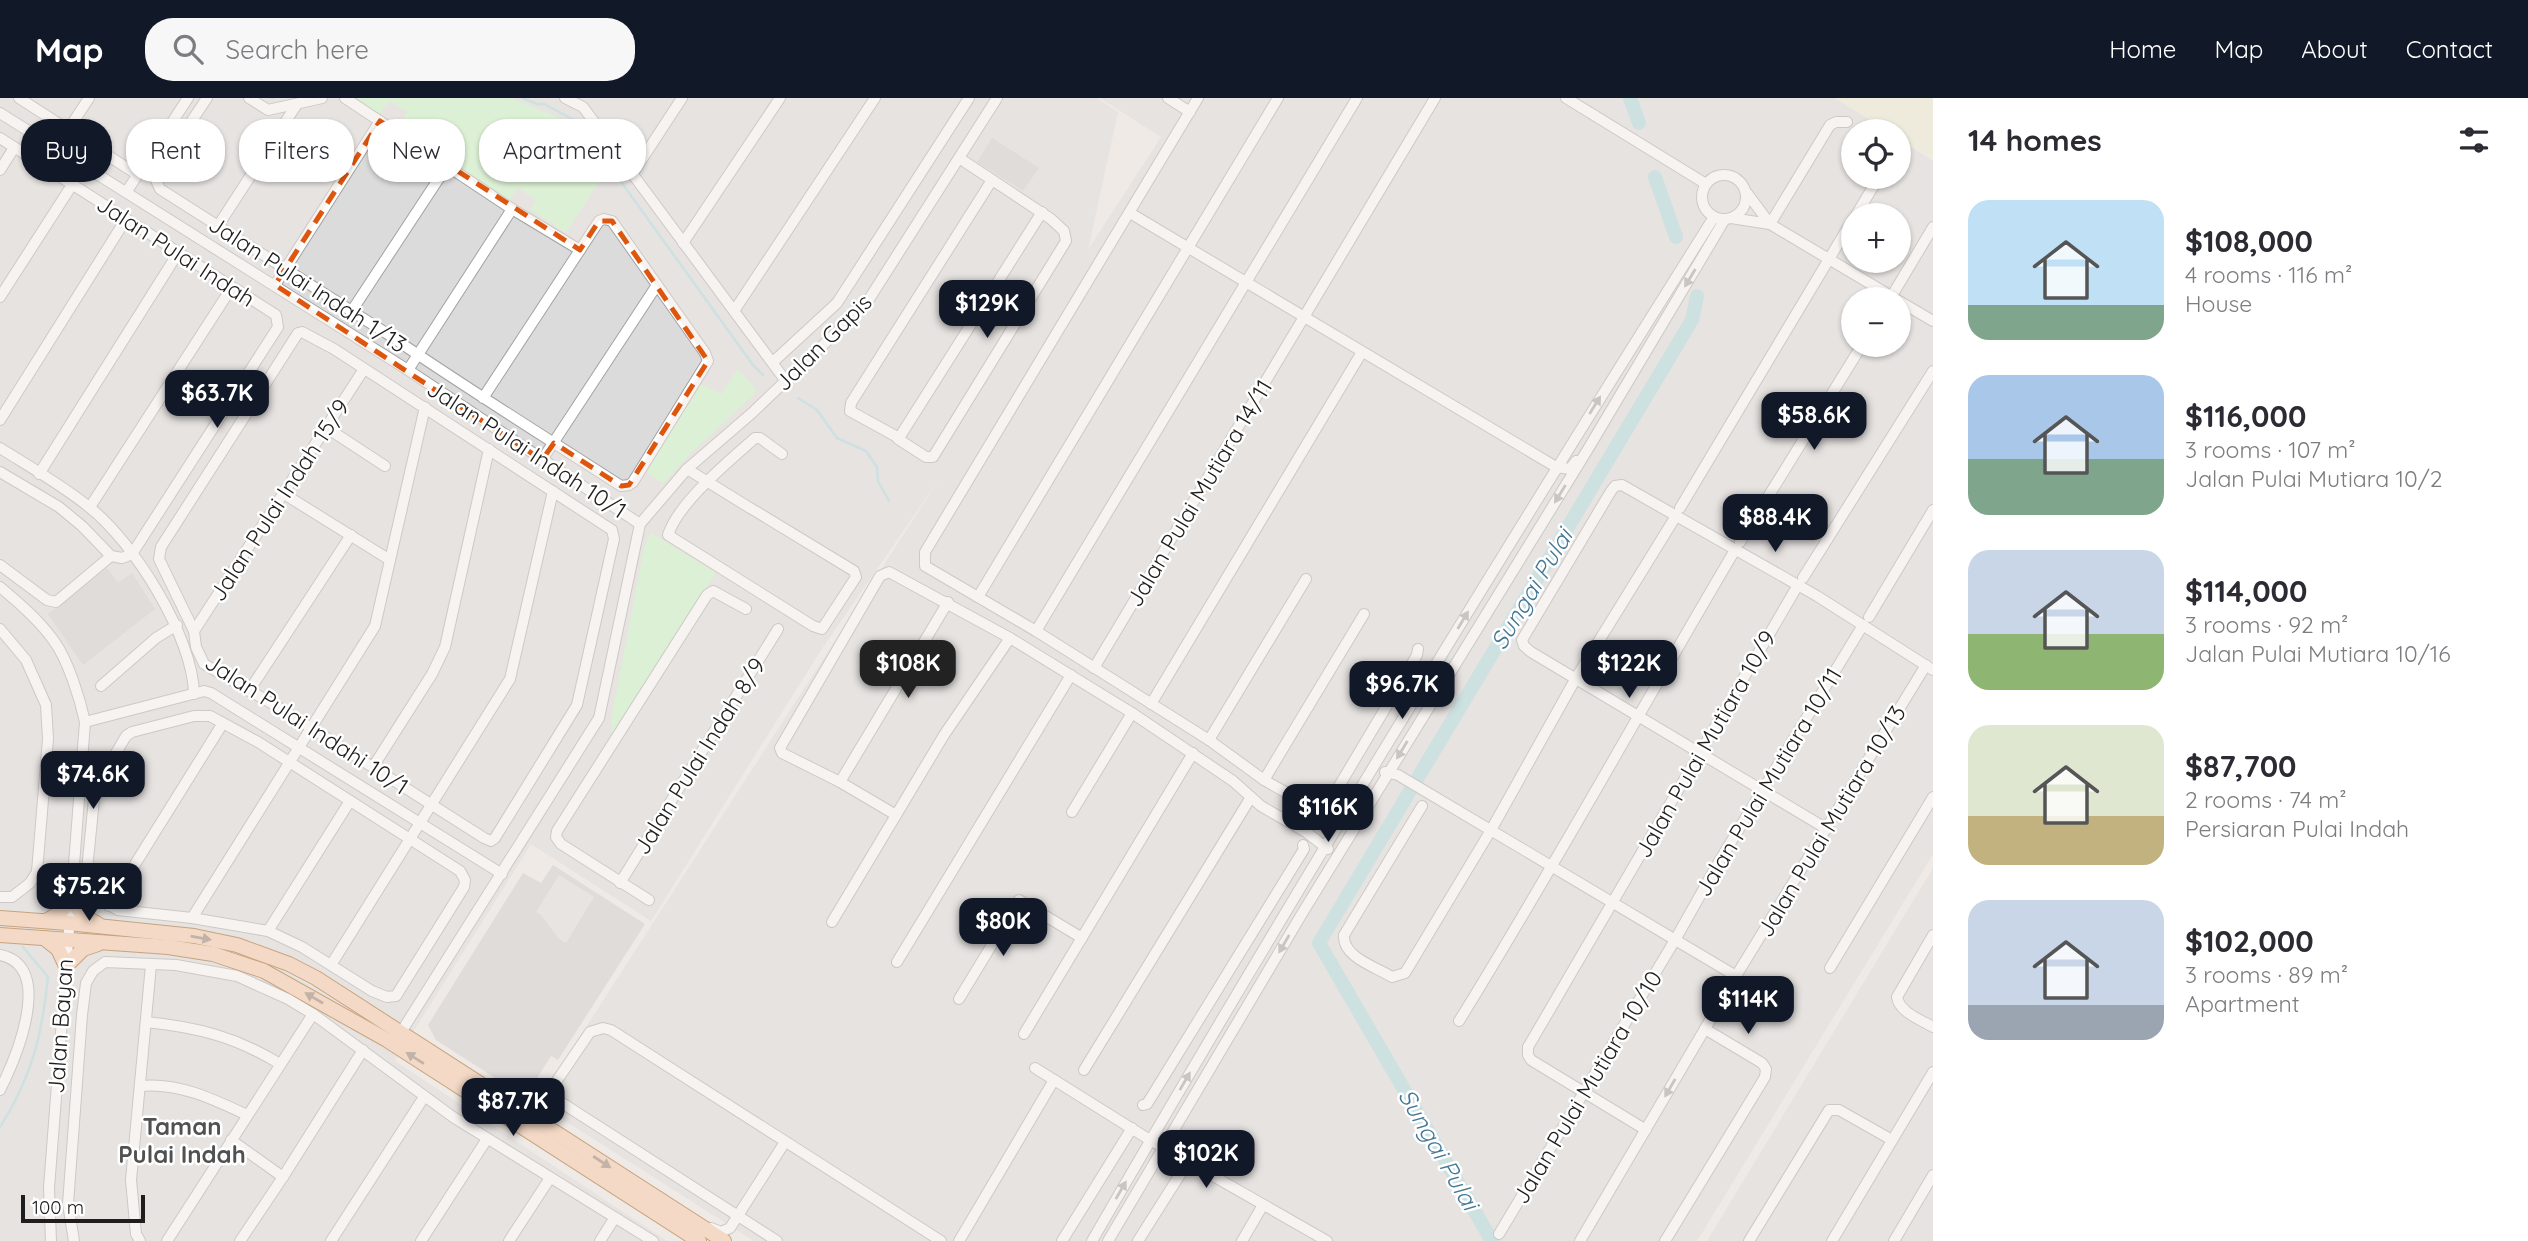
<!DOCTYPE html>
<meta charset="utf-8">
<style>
:root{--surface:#fff;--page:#f7f7f7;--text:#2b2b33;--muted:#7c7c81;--accent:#111827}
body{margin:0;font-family:Quicksand,sans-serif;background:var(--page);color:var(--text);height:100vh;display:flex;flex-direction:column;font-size:26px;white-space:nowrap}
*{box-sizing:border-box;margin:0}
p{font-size:23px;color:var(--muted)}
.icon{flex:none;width:38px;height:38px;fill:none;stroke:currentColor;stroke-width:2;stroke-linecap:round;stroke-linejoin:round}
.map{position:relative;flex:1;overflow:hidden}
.side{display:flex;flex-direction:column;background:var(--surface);width:595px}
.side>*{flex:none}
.banner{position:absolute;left:21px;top:21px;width:665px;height:63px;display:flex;gap:14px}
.buttons{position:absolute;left:1841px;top:21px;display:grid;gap:14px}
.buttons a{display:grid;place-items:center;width:70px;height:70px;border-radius:50%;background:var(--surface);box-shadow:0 2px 5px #0004;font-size:35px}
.scale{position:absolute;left:21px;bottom:18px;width:124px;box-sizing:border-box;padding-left:7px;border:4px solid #1e1e1e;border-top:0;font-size:19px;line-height:24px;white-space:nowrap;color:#1e1e1e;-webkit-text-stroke:5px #fff;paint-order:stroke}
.price{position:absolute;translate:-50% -60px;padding:0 16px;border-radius:14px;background:var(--accent);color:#fff;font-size:23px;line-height:46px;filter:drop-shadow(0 2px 4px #0008)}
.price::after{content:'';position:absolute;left:50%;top:42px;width:21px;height:16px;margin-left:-10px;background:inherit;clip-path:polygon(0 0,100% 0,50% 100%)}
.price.selected{background:#222;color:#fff}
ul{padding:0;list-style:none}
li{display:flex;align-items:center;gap:21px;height:175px;padding:0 35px}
li span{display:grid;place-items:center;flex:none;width:196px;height:140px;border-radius:21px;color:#555}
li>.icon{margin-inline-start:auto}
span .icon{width:84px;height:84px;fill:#fffc;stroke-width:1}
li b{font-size:30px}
h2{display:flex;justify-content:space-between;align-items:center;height:84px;padding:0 35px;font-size:30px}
.tag{padding:0 24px;border-radius:28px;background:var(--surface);box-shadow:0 2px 5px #0004;font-size:24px;line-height:63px}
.tag.selected{background:var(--accent);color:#fff}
header{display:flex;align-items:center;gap:42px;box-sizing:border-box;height:98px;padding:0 35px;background:var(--accent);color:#fff}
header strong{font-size:33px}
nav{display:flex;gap:38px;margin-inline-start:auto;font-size:24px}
.search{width:490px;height:63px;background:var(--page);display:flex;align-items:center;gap:18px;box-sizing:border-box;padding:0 24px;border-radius:28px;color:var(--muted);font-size:26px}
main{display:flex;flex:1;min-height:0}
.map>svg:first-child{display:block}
.residential{fill:#dcdbdb;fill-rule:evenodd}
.religious{fill:#ccc}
.farmland{fill:#edebd0}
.park{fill:#c6f8c2}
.parking{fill:#dedede}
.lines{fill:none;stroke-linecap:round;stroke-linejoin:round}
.stream{stroke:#a6d7dc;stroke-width:2.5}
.river{stroke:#a6d7dc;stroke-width:14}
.minor-casing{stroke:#a2a2a2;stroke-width:12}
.major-casing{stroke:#955003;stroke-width:16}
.minor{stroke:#fff;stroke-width:10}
.major{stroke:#fac69f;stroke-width:14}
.oneway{fill:#9a9a9a}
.oneway2{fill:#8c725e}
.marked{fill:none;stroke:#de560d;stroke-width:5;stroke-dasharray:14 9;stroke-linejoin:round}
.labels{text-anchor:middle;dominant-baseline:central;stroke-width:5;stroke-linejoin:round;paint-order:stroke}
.street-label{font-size:23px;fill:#1e1e1e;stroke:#fff}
.water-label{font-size:24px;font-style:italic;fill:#447895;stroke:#fff}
.neighbourhood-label{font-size:24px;font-weight:bold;fill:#515151;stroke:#fff}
</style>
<header>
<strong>Map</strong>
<div class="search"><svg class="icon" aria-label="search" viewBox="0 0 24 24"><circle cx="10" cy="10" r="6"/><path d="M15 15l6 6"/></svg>Search here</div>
<nav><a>Home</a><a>Map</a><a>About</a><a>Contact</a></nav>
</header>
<main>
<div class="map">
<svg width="1933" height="1143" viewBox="0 0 1933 1143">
<rect width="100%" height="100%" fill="#efeae5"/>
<g class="residential">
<path d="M0 0H1097L1118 14 1088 152 1161 39 1100 0H1835L1887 33H1853V79H1899V41L1933 63V756L1697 1143H754L537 1005 942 377 821 552 651 823 531 746 395 963 667 1143H0ZM1853 117H1899V163H1853ZM1853 201H1899V247H1853Z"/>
<path d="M1933 770V1143H1707Z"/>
</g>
<g class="religious">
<path d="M992 40 1039 70 1023 93 977 64Z"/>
<path d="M107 470 118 485 132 475 155 511 83 567 48 516Z"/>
<path d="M553 767 645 826 558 962 551 958 525 999 436 942 428 927 523 775 541 785Z"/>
</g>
<path class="farmland" d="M1835 0H1933V61L1899 39V33H1889Z"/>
<g class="park">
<path d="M350 0H511L571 25 607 71 566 135 530 111 536 102 518 90 508 103 397 31 407 14 389 3 378 18Z"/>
<path d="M738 271 756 291 752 298 689 357 663 386 645 373 701 286 721 296Z"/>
<path d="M651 435 716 475 612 639 611 622 644 449Z"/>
</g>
<path class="parking" d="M559 777 594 799 566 845 559 841 541 817 536 814Z"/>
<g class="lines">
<g class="stream">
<path d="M271 0H273"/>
<path d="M523 0 537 6H544L578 24 753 267 763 277"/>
<path d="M798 300 817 312 837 340 866 353 877 369 878 383 889 403"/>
<path d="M0 1029C32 979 42 937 48 879L23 849"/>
</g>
<g class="river">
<path d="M1630 0 1639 25"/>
<path d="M1655 79 1676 139"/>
<path d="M1492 1143 1319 845 1692 222 1697 198"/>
</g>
<defs>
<g id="minor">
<path d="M19 0 138 77"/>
<path d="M207 0 159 72 156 82 160 91 386 235C463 288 542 337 621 388L629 387 633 384 708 263 705 255 612 123 604 121 599 123 483 300"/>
<path d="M249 0 268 12 322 0"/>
<path d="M345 0 512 111 580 152"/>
<path d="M565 0 583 9 785 282"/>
<path d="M1168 0 1190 14"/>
<path d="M1198 0 925 454V468L1036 533 1209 642 1264 682 1317 712 1322 713 1326 710 1417 557 1418 551"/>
<path d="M1566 0 1706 86"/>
<path d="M0 15 408 272 640 426"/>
<path d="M68 32 89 0"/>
<path d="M0 40 276 217 278 229 132 456"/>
<path d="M0 72 14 50"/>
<path d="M633 75 682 0"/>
<circle cx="1724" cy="99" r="22"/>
<path d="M992 82 851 305 850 313 899 340 1042 114"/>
<path d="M127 93 188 0"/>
<path d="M1747 95 1770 126"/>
<path d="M1130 115 1556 369 1570 371 1576 363"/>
<path d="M1856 117 1879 79"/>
<path d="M1731 120 1770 126 1896 201"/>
<path d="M1770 126 1830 27 1836 24H1847"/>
<path d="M218 128 297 6"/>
<path d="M683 145 780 0"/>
<path d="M275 187 380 23"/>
<path d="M0 199 72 87"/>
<path d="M1890 201 1933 129"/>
<path d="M1899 203 1933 223"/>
<path d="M734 213 875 0"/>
<path d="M351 214 447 68"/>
<path d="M302 234 334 251 612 432 614 441 577 607 495 740 491 743 484 740 283 612 204 566 196 549 194 533 159 461 161 449 298 235Z"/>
<path d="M773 264 837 205 969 0"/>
<path d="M408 272 512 111"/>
<path d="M0 322 126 121"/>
<path d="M327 330 385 368"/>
<path d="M898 341 926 359H933L1066 143 1064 133 1051 121 959 60"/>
<path d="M0 350C30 369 62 387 89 409 134 444 193 539 194 596"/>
<path d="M542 362 657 187"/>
<path d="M687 371 750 410 757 414 854 473 856 479 822 531 813 528 668 437C678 405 729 363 755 340H760L782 356"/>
<path d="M0 374 59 409 82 428 111 458 122 460 132 456"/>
<path d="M39 376 178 155"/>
<path d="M284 396 390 462"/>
<path d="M90 409 232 189"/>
<path d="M1680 410 1853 121"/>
<path d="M1740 444 1862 247"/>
<path d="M0 467 47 502 56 504 111 458"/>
<path d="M1803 480 1933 273"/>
<path d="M0 489C19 505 39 522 54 543 68 562 80 601 85 624L49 1090 51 1143"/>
<path d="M978 499 1278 0"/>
<path d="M1869 519 1933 412"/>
<path d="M0 531 26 562 46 607 48 641 37 774 30 785 12 799H0"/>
<path d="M194 533 364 271"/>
<path d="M1036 533 1357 0"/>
<path d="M1094 570 1435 0"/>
<path d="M101 588 156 540 177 527"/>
<path d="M249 593 351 437"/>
<path d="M1151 606 1362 254"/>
<path d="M194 618H210L258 644 460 773 465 782 464 789 396 898 387 899 372 893 302 849 268 833 192 820 118 812 93 798 86 782 95 691 126 638 132 634Z"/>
<path d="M85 624 204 593 211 595 502 776"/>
<path d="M1209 642 1306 481"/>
<path d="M373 669 432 576 445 549 489 351"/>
<path d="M1385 674 1398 677 1736 878"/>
<path d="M1264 682 1364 516"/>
<path d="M840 684 948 504"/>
<path d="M1422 708 1344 837C1342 859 1376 869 1392 879L1405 875 1491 732 1576 580 1676 418"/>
<path d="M1072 714 1132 615"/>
<path d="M896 717 840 684 782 655 780 650 880 478 889 474 1010 540 1132 615 1233 683 1261 708 1306 734 1328 751"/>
<path d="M1827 731 1531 554 1524 548 1522 542 1611 393 1615 388 1622 387 1817 498 1933 572"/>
<path d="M620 785 778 531"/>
<path d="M649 802 561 746 556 739 557 733 707 497 713 493 746 511"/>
<path d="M109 808 223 625"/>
<path d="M192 820 375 528 425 309"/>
<path d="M832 824 944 637 1010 540"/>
<path d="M268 833 350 703"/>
<path d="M1933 837 1897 899C1899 914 1921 922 1933 929"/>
<path d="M0 857C56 868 15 962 0 992"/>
<path d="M897 864 1071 577"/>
<path d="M331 867 510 581 553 393"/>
<path d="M1830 870 1933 699"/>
<path d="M959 901 1019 802 1082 840"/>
<path d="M1459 923C1555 768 1642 609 1735 452"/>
<path d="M146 924C197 929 236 939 280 966"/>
<path d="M1024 936 1193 655"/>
<path d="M398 939 599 620 640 426 687 371 752 315 866 206 997 0"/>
<path d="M1035 970 1150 1042 1327 1143"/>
<path d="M1084 972 1251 699"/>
<path d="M140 988C178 984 213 1001 247 1017"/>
<path d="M1143 1007 1147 1006 1304 751 1303 747"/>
<path d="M1646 1032 1531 962 1528 957V949L1798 487"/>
<path d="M231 1042 283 1079"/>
<path d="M711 1130 721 1134 730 1130 785 1044"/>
<path d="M1499 1136 1675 842 1720 762 1863 527"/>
<path d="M74 1143 68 1106 82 917 86 885 93 873 105 864 176 867 237 878 288 901 313 916 453 1019 653 1143"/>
<path d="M140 1143 136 1136 131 1082 151 867"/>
<path d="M167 1143 313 916"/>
<path d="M240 1143 283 1079 363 952"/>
<path d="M331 1143 424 999"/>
<path d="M421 1143 487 1041"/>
<path d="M509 1143 550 1080"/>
<path d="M600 1143 614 1121"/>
<path d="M777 1143 559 1003 555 994 556 984 590 934 603 930 611 932 941 1143"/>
<path d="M959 1143 1054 982"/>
<path d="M1062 1143 1132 1030"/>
<path d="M1092 1143C1292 797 1501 457 1714 119"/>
<path d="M1108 1143 1303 814 1588 351 1725 121"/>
<path d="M1138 1143 1188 1064"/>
<path d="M1242 1143 1263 1107"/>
<path d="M1580 1143 1736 878 1926 567"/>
<path d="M1665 1143 1765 979 1766 971 1762 965 1705 931"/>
<path d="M1749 1143 1829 1012H1839L1892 1042"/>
<path d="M1832 1143 1933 974"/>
<path d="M1894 1143 1933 1077"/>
</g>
<g id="major">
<path d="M0 820 68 825 194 838 237 847 289 866 316 880 724 1143"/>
<path d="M46 823 61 814 70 800 83 818 98 826"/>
<path d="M0 837 168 849 213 856 264 873 387 942 699 1143"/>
<path d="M44 840 58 851 66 868 83 851 98 846"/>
</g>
</defs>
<use href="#minor" class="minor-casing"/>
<use href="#major" class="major-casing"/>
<use href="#minor" class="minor"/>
<use href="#major" class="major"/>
</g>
<defs><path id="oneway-solid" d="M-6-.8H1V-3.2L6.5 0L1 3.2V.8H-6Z" transform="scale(1.75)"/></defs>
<g class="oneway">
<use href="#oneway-solid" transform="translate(1690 180) rotate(121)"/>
<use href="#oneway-solid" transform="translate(1595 307) rotate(-58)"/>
<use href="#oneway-solid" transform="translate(1560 396) rotate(122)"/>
<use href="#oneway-solid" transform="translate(1463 522) rotate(-59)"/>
<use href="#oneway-solid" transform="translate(1402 652) rotate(121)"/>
<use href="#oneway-solid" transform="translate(1284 846) rotate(120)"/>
<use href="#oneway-solid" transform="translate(1185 983) rotate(-60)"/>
<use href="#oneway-solid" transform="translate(1670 990) rotate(120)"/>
<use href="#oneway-solid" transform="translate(1121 1092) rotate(-60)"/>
</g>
<g class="oneway2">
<use href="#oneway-solid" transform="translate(201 840) rotate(10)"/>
<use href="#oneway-solid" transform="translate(314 900) rotate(-150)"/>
<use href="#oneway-solid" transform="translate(415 960) rotate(-148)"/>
<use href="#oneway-solid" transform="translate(602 1064) rotate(33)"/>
</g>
<path d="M0 0H1933V1143H0ZM380 23 580 152 599 123H612L708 263 629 387 621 388 554 345 542 362 275 187Z" fill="#efeae5" fill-opacity=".55" fill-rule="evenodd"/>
<path class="marked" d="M380 23 580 152 599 123H612L708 263 629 387 621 388 554 345 542 362 275 187Z"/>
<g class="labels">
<g class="street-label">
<text transform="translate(176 153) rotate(33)">Jalan Pulai Indah</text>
<text transform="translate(308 186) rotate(33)">Jalan Pulai Indah 1/13</text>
<text transform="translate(823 244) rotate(-45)">Jalan Gapis</text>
<text transform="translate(527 351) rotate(33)">Jalan Pulai Indah 10/1</text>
<text transform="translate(1199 395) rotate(-59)">Jalan Pulai Mutiara 14/11</text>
<text transform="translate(279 402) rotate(-57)">Jalan Pulai Indah 15/9</text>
<text transform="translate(307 626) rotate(33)">Jalan Pulai Indahi 10/1</text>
<text transform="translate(1705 646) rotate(-60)">Jalan Pulai Mutiara 10/9</text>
<text transform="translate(699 658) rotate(-58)">Jalan Pulai Indah 8/9</text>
<text transform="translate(1768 684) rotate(-59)">Jalan Pulai Mutiara 10/11</text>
<text transform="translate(1831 723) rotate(-59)">Jalan Pulai Mutiara 10/13</text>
<text transform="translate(60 928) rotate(-86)">Jalan Bayan</text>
<text transform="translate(1587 989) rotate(-59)">Jalan Pulai Mutiara 10/10</text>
</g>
<g class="water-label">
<text transform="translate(1531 491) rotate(-59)">Sungai Pulai</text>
<text transform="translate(1439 1051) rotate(60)">Sungai Pulai</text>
</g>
<g class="neighbourhood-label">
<text x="182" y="1028">Taman<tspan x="182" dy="28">Pulai Indah</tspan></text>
</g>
</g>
</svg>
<div class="buttons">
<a><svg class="icon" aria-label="locate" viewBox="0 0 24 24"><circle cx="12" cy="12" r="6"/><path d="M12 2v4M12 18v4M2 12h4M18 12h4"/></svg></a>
<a>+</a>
<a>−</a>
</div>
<div class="scale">100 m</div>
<b class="price" style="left:987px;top:242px">$129K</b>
<b class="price" style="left:217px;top:332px">$63.7K</b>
<b class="price" style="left:1814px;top:354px">$58.6K</b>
<b class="price" style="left:1775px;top:456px">$88.4K</b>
<b class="price selected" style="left:908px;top:602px">$108K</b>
<b class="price" style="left:1629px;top:602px">$122K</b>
<b class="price" style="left:1402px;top:623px">$96.7K</b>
<b class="price" style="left:93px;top:713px">$74.6K</b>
<b class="price" style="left:1328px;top:746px">$116K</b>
<b class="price" style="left:89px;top:825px">$75.2K</b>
<b class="price" style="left:1003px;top:860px">$80K</b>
<b class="price" style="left:1748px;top:938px">$114K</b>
<b class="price" style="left:513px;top:1040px">$87.7K</b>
<b class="price" style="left:1206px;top:1092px">$102K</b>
<div class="banner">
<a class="tag selected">Buy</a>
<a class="tag">Rent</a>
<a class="tag">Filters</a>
<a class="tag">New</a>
<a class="tag">Apartment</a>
</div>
</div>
<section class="side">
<h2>14 homes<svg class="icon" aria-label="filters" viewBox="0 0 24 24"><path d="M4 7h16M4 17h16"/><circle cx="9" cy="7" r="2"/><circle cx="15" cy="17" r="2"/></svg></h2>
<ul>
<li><span style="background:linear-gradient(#bfe0f5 75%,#7fa58c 0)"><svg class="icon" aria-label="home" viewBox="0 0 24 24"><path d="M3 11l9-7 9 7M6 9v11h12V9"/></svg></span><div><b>$108,000</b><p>4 rooms · 116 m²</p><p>House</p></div></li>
<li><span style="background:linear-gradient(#a9c7e8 60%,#7fa58c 0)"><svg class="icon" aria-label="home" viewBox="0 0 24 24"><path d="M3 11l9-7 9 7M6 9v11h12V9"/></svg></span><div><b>$116,000</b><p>3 rooms · 107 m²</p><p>Jalan Pulai Mutiara 10/2</p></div></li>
<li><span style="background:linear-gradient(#c9d6e8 60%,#8fb573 0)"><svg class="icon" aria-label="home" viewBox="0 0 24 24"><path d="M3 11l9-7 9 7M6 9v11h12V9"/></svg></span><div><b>$114,000</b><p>3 rooms · 92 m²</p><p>Jalan Pulai Mutiara 10/16</p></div></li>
<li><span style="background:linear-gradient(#dfe7d0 65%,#c2b280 0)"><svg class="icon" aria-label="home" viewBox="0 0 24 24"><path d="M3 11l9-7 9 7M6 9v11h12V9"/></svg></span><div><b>$87,700</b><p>2 rooms · 74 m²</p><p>Persiaran Pulai Indah</p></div></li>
<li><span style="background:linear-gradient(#c9d6e8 75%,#9aa5b1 0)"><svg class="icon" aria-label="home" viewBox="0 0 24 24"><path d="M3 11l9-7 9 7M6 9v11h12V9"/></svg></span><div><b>$102,000</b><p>3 rooms · 89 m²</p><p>Apartment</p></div></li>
</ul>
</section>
</main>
